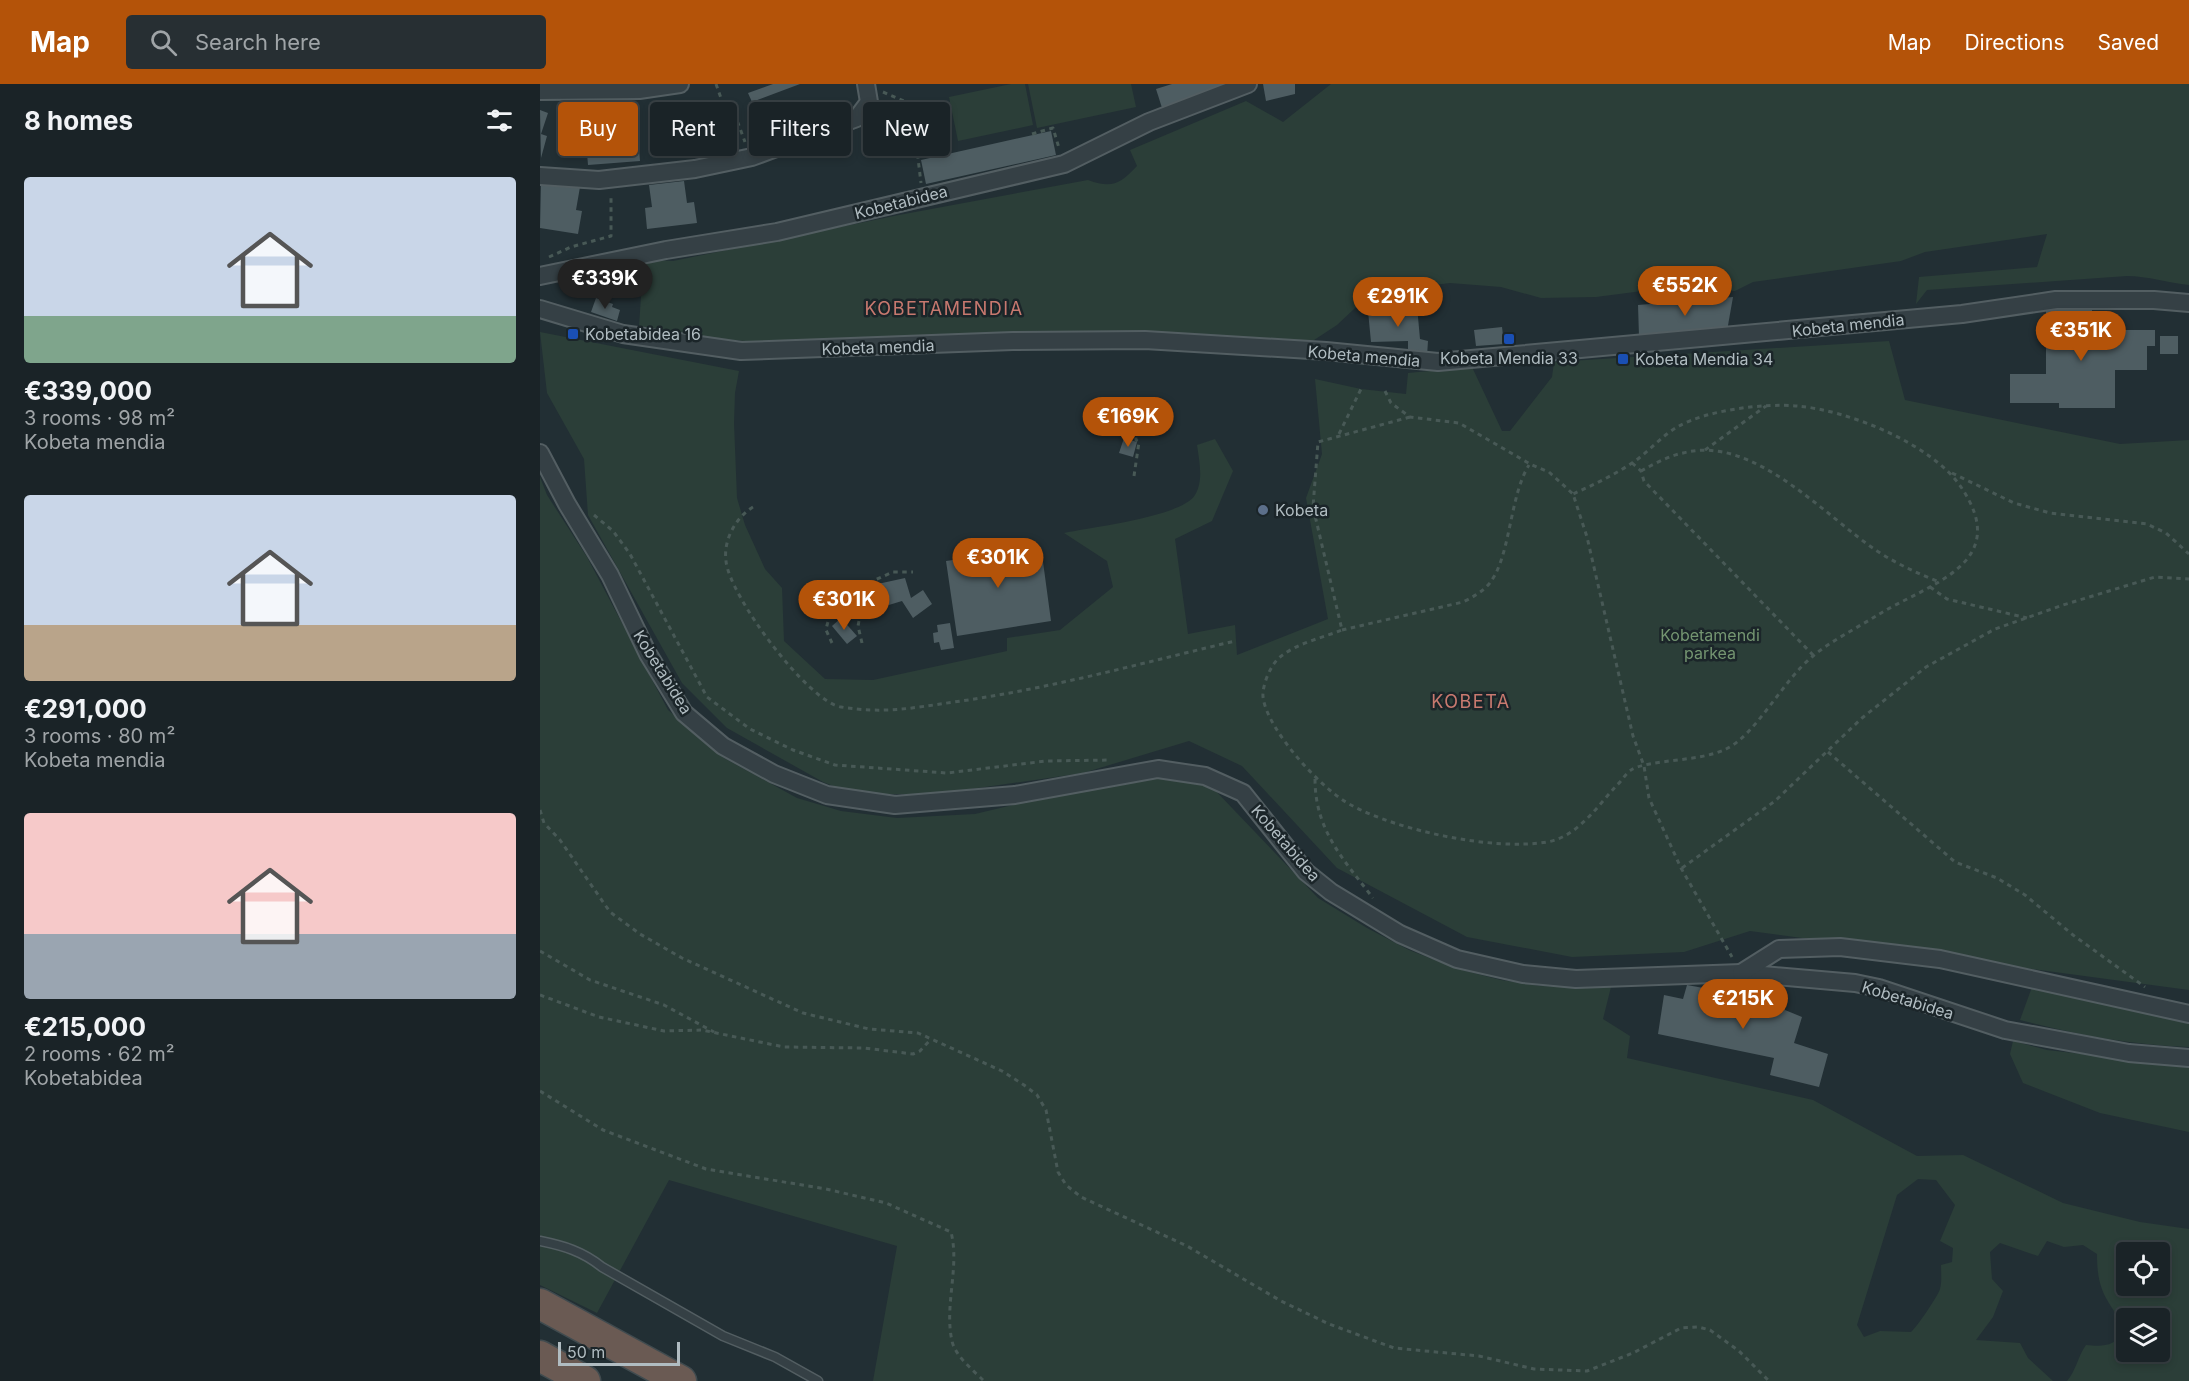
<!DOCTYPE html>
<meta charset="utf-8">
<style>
:root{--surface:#1a2327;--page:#272f33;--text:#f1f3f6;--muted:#9fa4a7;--line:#384044;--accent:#b45309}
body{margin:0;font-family:Inter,sans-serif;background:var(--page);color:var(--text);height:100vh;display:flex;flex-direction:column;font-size:22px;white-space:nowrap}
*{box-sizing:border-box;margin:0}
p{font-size:20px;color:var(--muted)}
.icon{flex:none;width:33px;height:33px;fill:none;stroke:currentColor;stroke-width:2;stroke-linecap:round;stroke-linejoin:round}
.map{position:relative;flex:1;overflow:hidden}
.sheet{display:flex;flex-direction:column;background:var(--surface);width:540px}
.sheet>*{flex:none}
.top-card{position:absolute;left:18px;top:18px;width:570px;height:54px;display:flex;gap:12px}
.tools{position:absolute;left:1576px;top:1158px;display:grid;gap:12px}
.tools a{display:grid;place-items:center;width:54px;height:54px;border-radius:6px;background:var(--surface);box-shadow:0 3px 9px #0003,0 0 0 2px var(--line);font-size:30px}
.scale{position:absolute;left:18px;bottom:15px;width:122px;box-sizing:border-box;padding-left:6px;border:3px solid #b0bcc1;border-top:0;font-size:16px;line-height:21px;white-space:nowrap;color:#b0bcc1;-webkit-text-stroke:4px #1b2529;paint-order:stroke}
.price{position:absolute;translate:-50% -51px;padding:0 14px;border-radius:21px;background:var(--accent);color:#fff;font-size:20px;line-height:39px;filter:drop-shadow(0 2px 3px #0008)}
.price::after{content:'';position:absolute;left:50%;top:36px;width:18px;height:14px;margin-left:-9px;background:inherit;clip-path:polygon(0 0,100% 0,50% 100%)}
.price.selected{background:#222;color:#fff}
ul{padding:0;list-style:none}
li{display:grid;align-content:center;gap:12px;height:318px;padding:0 24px}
li span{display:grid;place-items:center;height:186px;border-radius:6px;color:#555}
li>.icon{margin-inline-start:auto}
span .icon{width:108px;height:108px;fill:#fffc;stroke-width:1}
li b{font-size:26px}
h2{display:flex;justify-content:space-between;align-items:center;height:72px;padding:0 24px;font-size:26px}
.chip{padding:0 21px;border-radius:6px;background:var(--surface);box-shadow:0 3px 9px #0003,0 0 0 2px var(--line);font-size:21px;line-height:54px}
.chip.selected{background:var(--accent);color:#fff}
header{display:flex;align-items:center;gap:36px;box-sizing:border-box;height:84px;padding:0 30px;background:var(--accent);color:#fff}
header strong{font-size:28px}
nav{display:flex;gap:33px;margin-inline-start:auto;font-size:21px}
.search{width:420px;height:54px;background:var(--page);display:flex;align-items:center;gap:15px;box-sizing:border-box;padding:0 21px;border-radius:6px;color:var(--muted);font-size:22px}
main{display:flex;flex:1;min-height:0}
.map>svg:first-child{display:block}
.green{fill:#2b3e38;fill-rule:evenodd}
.building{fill:#4e5d62}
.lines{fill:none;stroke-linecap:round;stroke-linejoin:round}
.service-casing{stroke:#535e62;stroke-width:11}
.minor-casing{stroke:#535e62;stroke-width:20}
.motorway-casing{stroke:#404b4f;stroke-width:33}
.path{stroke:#485956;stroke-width:3;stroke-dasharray:4.5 4.5;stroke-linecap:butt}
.service{stroke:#354045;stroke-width:8}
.minor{stroke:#354045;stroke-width:16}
.motorway{stroke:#6a5a53;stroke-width:30}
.transit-dot{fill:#1a4fb4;stroke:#1b2529;stroke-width:2}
.service-dot{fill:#5c6f8a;stroke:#1b2529;stroke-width:2}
.labels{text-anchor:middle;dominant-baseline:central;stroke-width:5;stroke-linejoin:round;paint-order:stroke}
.street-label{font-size:16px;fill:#b0bcc1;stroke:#1b2529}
.poi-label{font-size:16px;fill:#b0bcc1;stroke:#1b2529;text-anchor:start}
.park-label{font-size:16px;fill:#749571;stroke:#1b2529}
.neighbourhood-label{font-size:18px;letter-spacing:1.5px;fill:#c8796f;stroke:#1b2529}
</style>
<header>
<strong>Map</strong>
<div class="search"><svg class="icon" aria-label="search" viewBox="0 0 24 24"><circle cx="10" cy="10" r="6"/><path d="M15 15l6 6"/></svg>Search here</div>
<nav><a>Map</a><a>Directions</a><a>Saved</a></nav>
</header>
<main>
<section class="sheet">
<h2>8 homes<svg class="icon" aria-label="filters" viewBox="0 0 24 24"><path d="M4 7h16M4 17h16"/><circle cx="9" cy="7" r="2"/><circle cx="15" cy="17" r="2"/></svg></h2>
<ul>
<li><span style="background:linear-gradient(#c9d6e8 75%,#7fa58c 0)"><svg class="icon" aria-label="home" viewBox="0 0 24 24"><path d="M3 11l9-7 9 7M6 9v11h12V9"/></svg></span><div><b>€339,000</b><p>3 rooms · 98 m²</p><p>Kobeta mendia</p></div></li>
<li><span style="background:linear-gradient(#c9d6e8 70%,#b9a48a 0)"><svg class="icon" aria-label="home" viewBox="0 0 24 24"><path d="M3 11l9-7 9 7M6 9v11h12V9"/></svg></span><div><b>€291,000</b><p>3 rooms · 80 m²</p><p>Kobeta mendia</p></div></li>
<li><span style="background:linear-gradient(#f6c9c9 65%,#9aa5b1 0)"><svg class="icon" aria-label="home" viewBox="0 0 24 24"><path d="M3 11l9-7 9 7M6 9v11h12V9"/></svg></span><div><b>€215,000</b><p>2 rooms · 62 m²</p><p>Kobetabidea</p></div></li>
</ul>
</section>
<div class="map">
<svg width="1649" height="1297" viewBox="0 0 1649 1297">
<rect width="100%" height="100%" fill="#222f34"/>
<g class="green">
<path d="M471 0H485L493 41 418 57 409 13Z"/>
<path d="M488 0H591L596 23 497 44Z"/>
<path d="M791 0H1649V201C1628 199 1608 192 1587 192L1387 206 1376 220 1379 193 1497 183 1507 150 1385 168 1361 177 1213 198 1195 207 1109 214 1110 206 1056 213 1001 214 961 203 910 199 831 209 797 241 771 258 230 259 180 255 99 242 101 213 94 175 133 177 359 131 548 96C572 105 580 100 597 82L590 66 706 17 743 38Z"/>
<path d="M256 18 262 37 213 51 207 36Z"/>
<path d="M0 248 199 287 195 309 194 339 197 414 205 441 225 485 242 504 244 557 285 595 333 596 467 567V554L520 546 573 503 567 477 524 449C552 443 641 433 655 411 664 396 659 376 657 361L675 355 693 387 672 437 635 455 648 550 695 541 697 571 788 535 766 414 782 370 775 295 821 305 866 310 868 289 932 283 962 347H970L1012 293 1014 278 1349 257 1365 316 1580 360 1649 356V906L1210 847 1144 868 1032 873 927 853 797 784 702 682 649 657 543 689 397 710H314L283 698 187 644 142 599 48 431 44 375 7 309Z"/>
<path d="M0 393 7 411 47 473 128 626 184 674 257 714 301 727 357 734 435 730 506 713 635 692 672 703 778 814 827 844 869 866 918 885 961 896 1000 902 1071 903 1063 935 1090 952 1087 974 1273 1016 1377 1072 1423 1071 1523 1119 1600 1138 1649 1145V1297H1527C1536 1287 1538 1272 1546 1261 1565 1263 1573 1262 1586 1247 1569 1215 1557 1212 1557 1170L1543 1161 1524 1163 1507 1157 1498 1172 1460 1159 1450 1168 1452 1195 1463 1207 1453 1233 1436 1256 1480 1259 1488 1274 1513 1297H333L357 1162 129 1096 57 1229 0 1201ZM1378 1095 1396 1096 1415 1121 1400 1157 1413 1164 1412 1178 1401 1181C1401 1188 1402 1198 1400 1205 1398 1212 1377 1243 1371 1248L1340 1247 1324 1253 1317 1241 1357 1111ZM1587 1168H1620V1202H1587ZM1587 1234H1620V1268H1587Z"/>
<path d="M1492 903 1649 937V963C1590 961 1537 951 1480 936Z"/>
<path d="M1473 957 1507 966 1649 982V1048L1560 1029 1483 999 1470 970Z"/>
</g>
<g class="building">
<path d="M233 0H260L212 18 208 9Z"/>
<path d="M632 0H682L684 3 623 27 616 5Z"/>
<path d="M723 0H755V10L726 17Z"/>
<path d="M172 16 179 39 185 37 191 58 140 74 133 49 139 47 133 27Z"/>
<path d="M0 26 8 29 1 50 7 52 1 74Z"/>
<path d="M91 31 93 52H98L100 77 48 81 46 58 52 57 51 34Z"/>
<path d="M511 47 516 71 386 100 381 76Z"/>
<path d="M1 97 40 103 36 126 42 127 38 150 0 144Z"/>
<path d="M144 97 147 119 154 118 157 139 107 145 105 124 112 123 109 101Z"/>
<path d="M87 186 91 207 75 210 71 189Z"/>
<path d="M1193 213 1187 247 1099 252 1098 221Z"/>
<path d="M56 214 73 220 72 223 80 226 77 237 51 228Z"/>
<path d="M877 222 880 255 888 257 887 272 868 270V257L831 258 828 227Z"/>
<path d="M1506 223H1552V246H1615V262H1607V286H1575V324H1519V319H1470V290H1506Z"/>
<path d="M962 243 964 260 936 262 934 246Z"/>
<rect x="1620" y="252" width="18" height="18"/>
<path d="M584 354 597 358 593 373 579 369Z"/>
<path d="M469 454 470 468 501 463 511 537 417 552 406 477 441 472 439 457Z"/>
<path d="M365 494 371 514 383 506 392 520 373 534 362 517 339 524 333 501Z"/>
<path d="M301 534 317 552 307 560 292 542Z"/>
<path d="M410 539 414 564 401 566 399 558 394 559 393 549 398 548 397 541Z"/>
<path d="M1147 901 1245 919V926L1262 933 1254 959 1288 970 1279 1003 1230 991 1234 974 1118 950 1124 911 1143 915Z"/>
</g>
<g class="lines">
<defs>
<path id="service" d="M0 1157C24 1162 42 1167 62 1183L183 1252 235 1273 278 1297"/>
<g id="minor">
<path d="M0 7 99 6 140 0"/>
<path d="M0 92 59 96 155 85 212 73 317 34 329 18 326 0"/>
<path d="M0 192 126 166 237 148 524 80 609 38 708 0"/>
<path d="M0 225 83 250 201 267 473 257 605 256 786 267 898 278 1422 230 1516 216H1614L1649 219"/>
<path d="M0 369 27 420 70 491 108 570 144 629 183 662 234 690 287 711 355 721 475 711 618 685 665 692 703 709 766 788 791 808 860 850 917 875 983 890 1036 895 1201 889 1315 899 1339 904 1465 946 1589 969 1649 974"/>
<path d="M1201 889 1239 865 1300 863 1400 875 1649 930"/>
</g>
<g id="motorway">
<path d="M0 1220 141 1297"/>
<path d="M0 1272 45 1297"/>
</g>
</defs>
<use href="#service" class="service-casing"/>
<use href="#minor" class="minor-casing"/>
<use href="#motorway" class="motorway-casing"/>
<g class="path">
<path d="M176 0 187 31 198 39 205 58"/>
<path d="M343 8 382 25 383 48 376 58 381 99"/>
<path d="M492 50 513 44 519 64"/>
<path d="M9 173 31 163 71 152V111"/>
<path d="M845 307 851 319 870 333 919 339 990 380 1009 388 1033 410 1047 453 1093 652 1104 682 1109 714 1141 784 1192 873"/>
<path d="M870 333 778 358 773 423 802 546C782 554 757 559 740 573 731 580 722 601 723 613 727 646 782 706 811 721 859 747 954 767 1007 758 1037 753 1057 723 1076 702 1081 698 1086 689 1091 686 1109 675 1160 678 1186 665 1216 651 1243 596 1273 572 1291 557 1315 545 1336 532 1387 500 1474 481 1421 403 1392 360 1308 326 1257 322 1224 319 1168 326 1139 342 1122 351 1109 368 1092 379 1074 391 1053 401 1033 410"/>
<path d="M799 350 821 305"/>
<path d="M1165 366 1226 322"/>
<path d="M1092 379 1101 387 1104 397 1273 571"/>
<path d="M1101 387C1114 380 1128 372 1143 369 1213 350 1285 432 1337 467 1357 480 1377 489 1399 498"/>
<path d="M1412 389 1474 419 1510 429 1607 440 1626 449 1649 470"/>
<path d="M594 392 599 358 596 356 595 318"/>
<path d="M213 423C196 433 183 456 186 477 189 511 267 617 301 623 344 630 372 624 414 618 509 605 602 579 695 557"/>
<path d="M54 431 73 447 90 470 167 613 210 645 253 666 295 681 407 689 506 677 571 676"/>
<path d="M1390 503 1407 515 1487 534"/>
<path d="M802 546 923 518C933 513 942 508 949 500 971 473 969 413 989 381"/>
<path d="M292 559 286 546C290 524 304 506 326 500"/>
<path d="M322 559 318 542 326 500 353 488H373"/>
<path d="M1288 668 1415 778 1457 794 1485 811 1533 851 1605 903"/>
<path d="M775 695C775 746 803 775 833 814"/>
<path d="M0 726 4 739 20 756 70 828 100 850 142 874 263 929 329 945 378 949 462 987 484 1001 497 1011 506 1026 518 1088 526 1101 541 1113 647 1162 741 1217 789 1240 854 1264 939 1272 994 1285 1047 1287 1093 1269 1141 1244 1158 1243 1170 1246 1199 1267 1229 1297"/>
<path d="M1142 784 1235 717 1322 634 1386 583 1455 545 1523 521 1615 493 1649 495"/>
<path d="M0 867 50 896 124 921 174 948"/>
<path d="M0 911 59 933 124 947 162 946 244 963 324 964 373 970 380 967 391 955"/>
<path d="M0 1007 63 1046 166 1085 286 1105 346 1119 411 1148C420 1183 404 1221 412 1257 415 1272 434 1287 444 1297"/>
</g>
<use href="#service" class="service"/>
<use href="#minor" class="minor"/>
<use href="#motorway" class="motorway"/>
</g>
<g class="transit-dot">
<rect x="27" y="244" width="12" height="12" rx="3"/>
<rect x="963" y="249" width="12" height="12" rx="3"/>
<rect x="1077" y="269" width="12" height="12" rx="3"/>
</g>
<circle class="service-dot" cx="723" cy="426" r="6"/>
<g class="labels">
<g class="street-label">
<text transform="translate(361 118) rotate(-14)">Kobetabidea</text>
<text transform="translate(1308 241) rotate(-6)">Kobeta mendia</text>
<text transform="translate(338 263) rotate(-2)">Kobeta mendia</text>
<text transform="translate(824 272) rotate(5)">Kobeta mendia</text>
<text transform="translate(123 588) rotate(58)">Kobetabidea</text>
<text transform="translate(746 759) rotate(49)">Kobetabidea</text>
<text transform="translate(1368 916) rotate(17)">Kobetabidea</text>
</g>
<g class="poi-label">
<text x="45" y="250">Kobetabidea 16</text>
<text x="969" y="274" text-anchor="middle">Kobeta Mendia 33</text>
<text x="1095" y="275">Kobeta Mendia 34</text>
<text x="735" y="426">Kobeta</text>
</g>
<g class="park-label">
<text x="1170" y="551">Kobetamendi<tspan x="1170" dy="18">parkea</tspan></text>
</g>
<g class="neighbourhood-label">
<text x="404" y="224">KOBETAMENDIA</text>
<text x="931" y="617">KOBETA</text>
</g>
</g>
</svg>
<div class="tools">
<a><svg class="icon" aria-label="locate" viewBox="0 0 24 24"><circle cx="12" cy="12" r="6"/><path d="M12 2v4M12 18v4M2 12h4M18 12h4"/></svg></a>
<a><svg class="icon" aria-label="layers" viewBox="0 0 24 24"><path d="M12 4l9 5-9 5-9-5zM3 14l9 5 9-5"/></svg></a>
</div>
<div class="scale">50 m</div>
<b class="price selected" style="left:65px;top:226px">€339K</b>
<b class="price" style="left:1145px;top:233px">€552K</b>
<b class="price" style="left:858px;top:244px">€291K</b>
<b class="price" style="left:1541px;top:278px">€351K</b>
<b class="price" style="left:588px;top:364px">€169K</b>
<b class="price" style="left:458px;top:505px">€301K</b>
<b class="price" style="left:304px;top:547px">€301K</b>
<b class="price" style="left:1203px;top:946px">€215K</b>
<div class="top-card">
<a class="chip selected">Buy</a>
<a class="chip">Rent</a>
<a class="chip">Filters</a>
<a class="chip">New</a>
</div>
</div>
</main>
